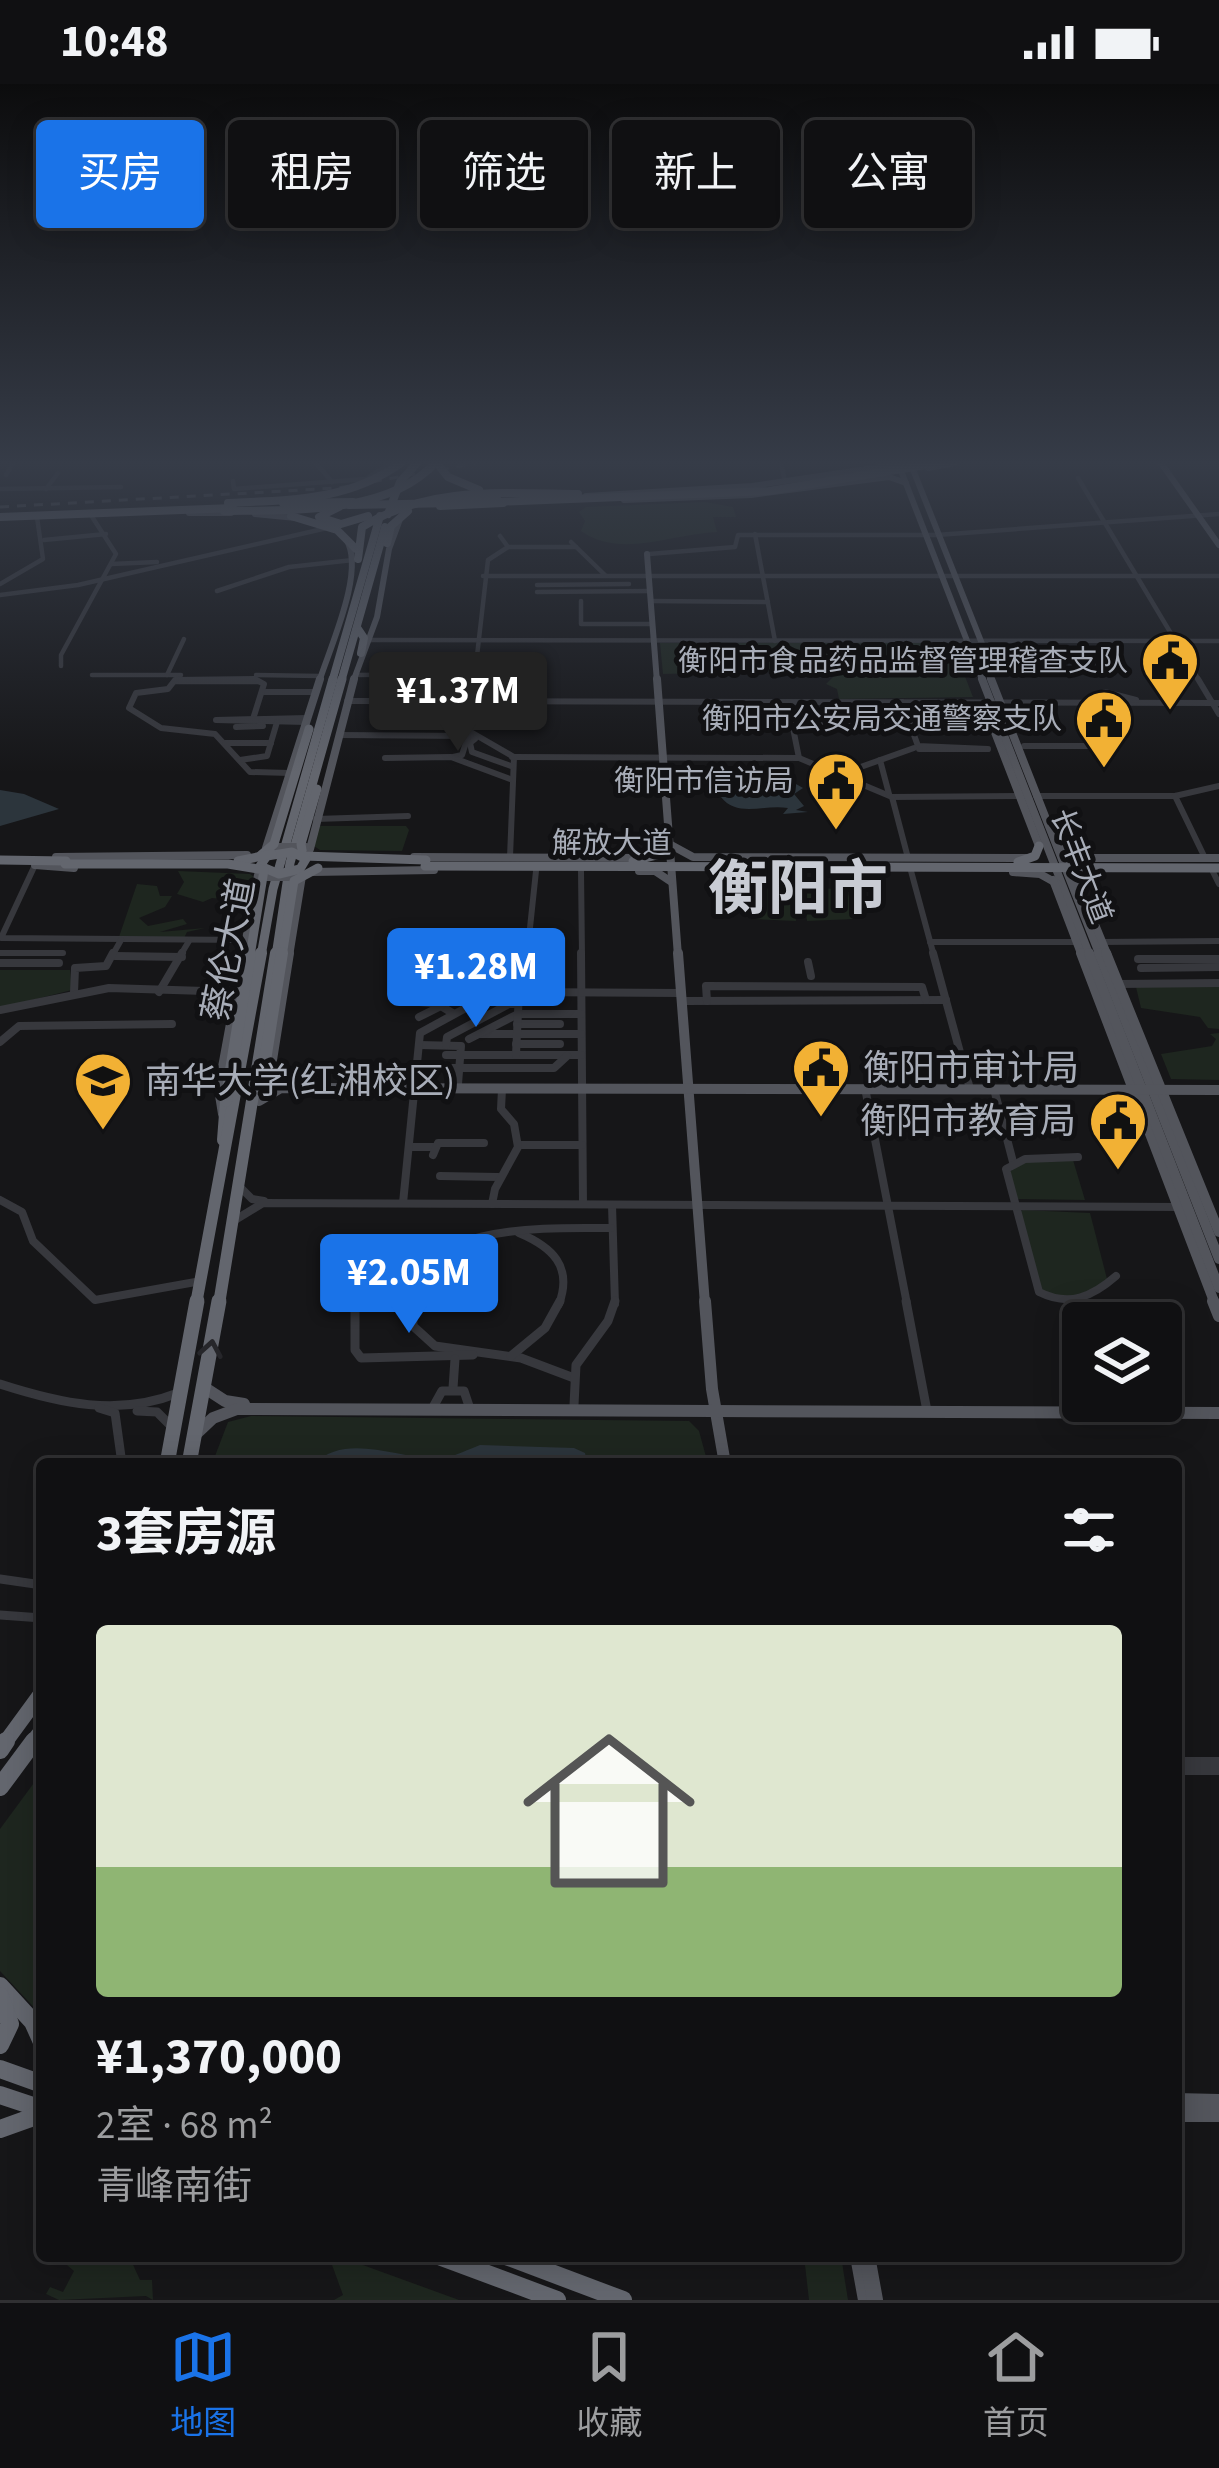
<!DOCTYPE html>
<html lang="zh">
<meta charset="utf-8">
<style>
:root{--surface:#101012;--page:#19191b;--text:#f1f3f6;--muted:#9c9d9f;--line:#303032;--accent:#1a73e8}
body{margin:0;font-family:"Source Sans 3","Noto Sans SC",sans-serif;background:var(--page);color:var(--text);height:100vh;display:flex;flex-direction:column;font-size:45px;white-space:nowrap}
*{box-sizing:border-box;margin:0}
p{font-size:39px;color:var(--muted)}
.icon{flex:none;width:66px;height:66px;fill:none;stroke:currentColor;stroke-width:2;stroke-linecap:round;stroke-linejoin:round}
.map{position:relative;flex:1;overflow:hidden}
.panel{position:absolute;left:36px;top:1374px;width:1146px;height:804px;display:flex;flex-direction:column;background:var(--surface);border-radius:12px;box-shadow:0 6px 30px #0003,0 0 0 3px var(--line)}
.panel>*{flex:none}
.banner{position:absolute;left:36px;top:36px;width:1149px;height:108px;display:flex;gap:24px}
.fabs{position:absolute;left:1062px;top:1218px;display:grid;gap:24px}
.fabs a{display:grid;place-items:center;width:120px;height:120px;border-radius:12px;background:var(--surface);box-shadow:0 6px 30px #0003,0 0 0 3px var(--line);font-size:60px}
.price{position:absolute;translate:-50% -102px;padding:0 27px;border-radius:12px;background:var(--accent);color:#fff;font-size:39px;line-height:78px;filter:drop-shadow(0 3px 6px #0008)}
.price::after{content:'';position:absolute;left:50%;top:72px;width:36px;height:27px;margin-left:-18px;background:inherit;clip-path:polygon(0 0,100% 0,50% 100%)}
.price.on{background:#222;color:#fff}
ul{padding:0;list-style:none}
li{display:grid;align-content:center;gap:24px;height:636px;padding:0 60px}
li span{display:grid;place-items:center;height:372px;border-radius:12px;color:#555}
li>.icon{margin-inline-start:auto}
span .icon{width:216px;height:216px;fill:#fffc;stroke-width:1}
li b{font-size:51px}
h2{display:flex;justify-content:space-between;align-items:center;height:144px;padding:0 60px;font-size:51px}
.chip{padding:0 42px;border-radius:12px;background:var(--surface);box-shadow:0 6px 30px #0003,0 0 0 3px var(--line);font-size:42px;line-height:108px}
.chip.on{background:var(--accent);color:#fff}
.status{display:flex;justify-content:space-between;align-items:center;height:84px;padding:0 60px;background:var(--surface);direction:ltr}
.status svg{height:33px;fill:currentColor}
.dock{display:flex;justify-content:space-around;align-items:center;height:168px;border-top:3px solid var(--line);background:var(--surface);font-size:33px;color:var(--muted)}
.dock a{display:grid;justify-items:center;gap:6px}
.dock .on{color:var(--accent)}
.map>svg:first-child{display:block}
.green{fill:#1e261f}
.water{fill:#2c353c}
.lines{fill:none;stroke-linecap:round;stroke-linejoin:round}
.minor-far4{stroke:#37383d;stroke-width:4.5}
.minor-far3{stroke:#37383d;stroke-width:6}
.minor-far2{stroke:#37383d;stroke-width:8}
.minor-far1{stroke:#37383d;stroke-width:9}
.minor{stroke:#37383d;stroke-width:12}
.major-far4{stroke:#53555c;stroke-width:6}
.major-far3{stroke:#53555c;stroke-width:8}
.major-far2{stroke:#53555c;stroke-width:10}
.major-far1{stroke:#53555c;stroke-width:12}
.major{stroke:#53555c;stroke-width:16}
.highway-far4{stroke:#63666e;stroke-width:8}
.highway-far3{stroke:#63666e;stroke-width:9}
.highway-far2{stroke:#63666e;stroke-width:12}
.highway-far1{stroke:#63666e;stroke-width:15}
.highway{stroke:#63666e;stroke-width:18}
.rail{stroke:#4a4c52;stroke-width:3;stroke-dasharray:9 8;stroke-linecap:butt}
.major-bridge{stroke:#53555c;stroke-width:8}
.highway-bridge-far2{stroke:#63666e;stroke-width:8}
.highway-bridge-far1{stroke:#63666e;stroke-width:9}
.highway-bridge{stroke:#63666e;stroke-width:12}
.oneway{stroke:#26262a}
.labels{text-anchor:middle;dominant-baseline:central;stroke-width:10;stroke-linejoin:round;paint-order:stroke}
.far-poi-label{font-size:30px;fill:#a8adb8;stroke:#111113;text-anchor:end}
.far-street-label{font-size:30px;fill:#a8adb8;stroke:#111113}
.street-label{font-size:36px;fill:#a8adb8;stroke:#111113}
.poi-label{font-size:36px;fill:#a8adb8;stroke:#111113;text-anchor:start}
.town-label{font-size:60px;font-weight:bold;fill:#c9ccd4;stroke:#111113}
</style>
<div class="status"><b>10:48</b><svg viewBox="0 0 49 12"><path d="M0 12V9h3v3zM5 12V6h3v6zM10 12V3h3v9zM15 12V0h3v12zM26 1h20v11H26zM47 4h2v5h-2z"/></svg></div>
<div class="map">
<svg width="1219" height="2216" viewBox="0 0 1219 2216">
<rect width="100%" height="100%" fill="#161618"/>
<g class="green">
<path d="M705 418 733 423 736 433H713L717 448C671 450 620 475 581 447L585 437 579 428 586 423Z"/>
<path d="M660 559H952L973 613 839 615 837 605 826 600 836 590 832 586 663 590Z"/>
<path d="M319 742H406L409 746 402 767 320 766 314 762Z"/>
<path d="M178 787 250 790 254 793 249 821 233 825 234 816 212 814 203 818 177 810 184 798Z"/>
<path d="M137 800 157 802 160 812H172L165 823 139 834 148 842 183 835 187 840 160 848 205 844 187 848 184 854 119 853Z"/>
<path d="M792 804 796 837 750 835 746 805Z"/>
<path d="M803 804 847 805 854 835 807 837Z"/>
<path d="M0 886H70L72 906 0 924Z"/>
<path d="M1136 903H1219V945L1208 944 1200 933 1141 924Z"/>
<path d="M1219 949V996L1171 995 1161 970 1212 962 1216 955 1210 950Z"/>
<path d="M1073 1076 1085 1116 1016 1115 1009 1089C1024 1072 1052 1077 1073 1076Z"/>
<path d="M1023 1126 1090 1129 1107 1195C1087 1214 1067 1219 1042 1206L1020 1128Z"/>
<path d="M251 1332 689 1337 699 1347 708 1380H212L228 1338Z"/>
<path d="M42 1688V1932L0 1887V1745Z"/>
<path d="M83 2172H129L140 2196H152L153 2216 146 2212 59 2216 46 2210 50 2203 63 2208 74 2187 67 2181H79Z"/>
<path d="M338 2172 459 2216H334L343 2211 331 2178Z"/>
<path d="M804 2172H841L848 2216H809Z"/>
</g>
<g class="water">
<path d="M796 700 803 704 794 710 804 722 796 726 808 728 783 730 788 724C764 720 737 734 721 713L740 703Z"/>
<path d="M0 706 24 710 59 725 0 742Z"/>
<path d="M480 1361 574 1364 585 1369 587 1378 314 1380C348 1346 403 1378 444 1374 456 1372 469 1365 480 1361Z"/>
</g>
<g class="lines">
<g class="minor-far4">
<path d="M316 379 332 398"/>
<path d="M781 379 785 398"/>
<path d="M6 391 13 379"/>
<path d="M1078 394 1200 598"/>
<path d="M233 397 234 405 366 395 390 379"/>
<path d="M0 405 121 403"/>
<path d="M46 405 58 389"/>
<path d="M755 450 775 557"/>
<path d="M44 456 106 450"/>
<path d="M571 458 605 491"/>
<path d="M508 463H576"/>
<path d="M649 470 735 463 738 451H937L1219 430"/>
<path d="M111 480 157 478"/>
<path d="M483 492H1219"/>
<path d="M0 500 43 475 37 433"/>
<path d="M537 501 629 500"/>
<path d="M217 507 289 483 353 476"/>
<path d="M537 508 650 507"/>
<path d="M0 511 78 501 327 444"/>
<path d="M581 517V540H652"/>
<path d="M650 517 768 518"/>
<path d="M370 556 1219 557"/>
<path d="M61 582V571L116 470 89 428"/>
<path d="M92 591H181"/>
<path d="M167 591 184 555"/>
<path d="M256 591 320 592"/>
<path d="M355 591 475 590"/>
<path d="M174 598H260"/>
<path d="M474 598 488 476 508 463 500 452"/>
</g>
<g class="minor-far3">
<path d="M475 595 469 647 514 673 510 773"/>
<path d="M1198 595 1219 630"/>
<path d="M262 608H316"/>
<path d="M347 617 1219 619"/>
<path d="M1088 617 1105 608 1136 616"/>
<path d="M902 618 918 662 988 665H919"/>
<path d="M788 619 799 674"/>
<path d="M253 635 264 600 255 595 175 596 168 605 136 609 129 624 161 644 215 650 250 688 290 689"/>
<path d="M306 638 216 636 307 634"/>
<path d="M793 639H911"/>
<path d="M236 643 263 642H258"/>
<path d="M339 651 471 652"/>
<path d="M475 655 470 659 472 668 511 682"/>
<path d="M225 659H271"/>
<path d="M1024 662H1092"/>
<path d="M453 673 462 671 468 652"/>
<path d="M512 673 799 674 892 713 1021 712"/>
<path d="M385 674 451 673 510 695"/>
<path d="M240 676 267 672 277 638"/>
<path d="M880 676 889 710"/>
<path d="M841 690 914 664"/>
<path d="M1036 712H1175L1219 702"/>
<path d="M1175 712 1205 774"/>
<path d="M892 713 908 774"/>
<path d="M316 735 408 732"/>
<path d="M35 781 1 854 246 856"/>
<path d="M581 787 582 872"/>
<path d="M911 787 934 872"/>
<path d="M1213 788 1219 800"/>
<path d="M930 858H1079"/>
<path d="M1100 858 1219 857"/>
<path d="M0 869H63"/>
<path d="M112 872 121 856"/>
<path d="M115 872H143"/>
<path d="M180 872 189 857"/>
<path d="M527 872 536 787"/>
</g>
<g class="minor-far2">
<path d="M581 869 583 1120"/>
<path d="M933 869 970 1005"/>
<path d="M115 872 182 873"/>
<path d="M1138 875H1219"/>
<path d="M808 878 811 892"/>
<path d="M0 879H59"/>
<path d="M1141 884 1219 883"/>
<path d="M450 885H525"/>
<path d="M447 896H485"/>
<path d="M1119 900 1219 899"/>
<path d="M159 908 182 869"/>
<path d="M427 908H464"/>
<path d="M74 909 75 884 106 882 113 869"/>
<path d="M683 917 946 916"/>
<path d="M707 917 706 902 922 903 926 916"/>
<path d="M419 918 443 920"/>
<path d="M0 926 109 904 237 908"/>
<path d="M454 930 441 922 487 896 489 885"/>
<path d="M419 933 441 922"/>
<path d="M517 940H560"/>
<path d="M480 950H581"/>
<path d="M469 955 518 930H581"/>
<path d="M0 958 19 942 172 940"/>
<path d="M516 960H560"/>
<path d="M419 961 461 962 458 1000"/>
<path d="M446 961 447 953 509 920H518"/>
<path d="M446 971H581"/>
<path d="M516 971 519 908 681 909"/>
<path d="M444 984H554L567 972"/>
<path d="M865 1004 907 1220"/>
<path d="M994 1005 1013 1078"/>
<path d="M520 1061H582"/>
<path d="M409 1063H434"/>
<path d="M433 1071 438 1059H484"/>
<path d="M1078 1073 1025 1075 1006 1085 1039 1208C1069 1223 1092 1213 1116 1192"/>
<path d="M440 1092 498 1093"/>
<path d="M240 1103 252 1115 264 1117"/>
<path d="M0 1116 22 1128 33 1157 95 1216 201 1197"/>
<path d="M403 1119 420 949 495 908H519L528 869"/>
<path d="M492 1120 495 1105 518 1063 514 1040 501 1025 502 1005"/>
<path d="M612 1121 615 1220"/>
<path d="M235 1136 263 1119 1181 1123"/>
<path d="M519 1149C552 1163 573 1182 559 1220"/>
<path d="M412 1220C409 1137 556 1144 611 1144"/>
</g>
<g class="minor-far1">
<path d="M412 1217 413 1242 435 1262 521 1274 574 1294"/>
<path d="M906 1217 927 1327"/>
<path d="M355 1226V1266L361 1274 473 1271"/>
<path d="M511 1272 545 1244 560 1217"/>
<path d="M0 1300C59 1319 118 1333 178 1309"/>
<path d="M453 1304 455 1275"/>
<path d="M574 1321 576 1281 608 1237 615 1217"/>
<path d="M99 1324 115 1329 122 1380"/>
<path d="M432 1325 442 1307H464L470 1325"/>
<path d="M137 1327 157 1328 170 1341"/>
<path d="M0 1495 42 1501"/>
<path d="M0 1531 42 1534"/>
</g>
<g class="minor">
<path d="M1176 1679H1219"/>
<path d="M1176 1685H1219"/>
</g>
<g class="major-far4">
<path d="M898 379 983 598"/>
<path d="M1161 379 1219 461"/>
<path d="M928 384 955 379"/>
<path d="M914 388 992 585"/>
<path d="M586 412 752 402 901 380"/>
<path d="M624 416 751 411 889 393 906 399"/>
<path d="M189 429H231"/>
<path d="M255 430 296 434"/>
<path d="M647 470 657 598"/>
<path d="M985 580 992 598"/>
<path d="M319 598C330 563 366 486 346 455"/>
<path d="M353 598 377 533 389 465 402 430"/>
</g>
<g class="major-far3">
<path d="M657 595 678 872"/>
<path d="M982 595 1090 872"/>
<path d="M991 595 1100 872"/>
<path d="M991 638 1039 762"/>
<path d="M1058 760 1084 774H1219"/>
<path d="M671 761 693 773 1027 774"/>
<path d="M266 764 320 595"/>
<path d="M310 765 354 595"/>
<path d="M56 773 247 771"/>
<path d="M414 773 642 774"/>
<path d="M35 781 74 784"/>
<path d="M639 787H655L670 797"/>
<path d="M312 788 434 786"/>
<path d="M1013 788 1040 790 1058 800"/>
<path d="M1053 796 1082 872"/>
<path d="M1078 799 1108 872"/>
<path d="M243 872 258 791"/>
<path d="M289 872 302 792"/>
</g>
<g class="major-far2">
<path d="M678 869 705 1220"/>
<path d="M1081 869 1215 1220"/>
<path d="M1089 869 1219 1204"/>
<path d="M1099 869 1219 1175"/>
<path d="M1106 869 1219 1148"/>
<path d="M261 1013 269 995 289 869"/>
<path d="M259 1017 281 1004 1219 1006"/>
<path d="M223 1030 219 1005 244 869"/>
</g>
<g class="major-far1">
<path d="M705 1217 712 1305 725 1380"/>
<path d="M1213 1217 1219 1232"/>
<path d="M205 1304 225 1317 244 1320"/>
<path d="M196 1350 213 1334 237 1325 1219 1329"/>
</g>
<g class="major">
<path d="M1176 2017 1219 2018"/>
<path d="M1176 2030H1219"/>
<path d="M858 2172 866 2216"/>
<path d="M867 2172 875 2216"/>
</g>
<g class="highway-far4">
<path d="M451 415 497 414"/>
<path d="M493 418 769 407 938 379"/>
<path d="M283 419 353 418"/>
<path d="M349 421 455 419"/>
<path d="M339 423 319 433 341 440 368 432"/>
<path d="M0 433 233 424"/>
<path d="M358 545 364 554 361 569"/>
<path d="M332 598 380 432"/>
<path d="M341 598 385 443"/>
</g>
<g class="highway-far3">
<path d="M0 776 66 777"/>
<path d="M633 777 657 771 668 760"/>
<path d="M1018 778 1035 772 1039 762"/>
<path d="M425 782 1219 784"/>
<path d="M261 872 273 805 333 595"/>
<path d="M276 872 290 779 342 595"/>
</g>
<g class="highway-far2">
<path d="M223 1056 226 1017"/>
<path d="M196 1220 261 869"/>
<path d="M219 1220 276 869"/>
</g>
<g class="highway-far1">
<path d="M167 1380 197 1217"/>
<path d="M189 1380 219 1217"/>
<path d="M4 1660 42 1608"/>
<path d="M31 1660 42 1646"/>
</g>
<g class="highway">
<path d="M0 1666 6 1657"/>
<path d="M0 1703 34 1657"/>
<path d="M0 1902 33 1938 42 1958"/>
<path d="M0 1912 10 1940 0 1961"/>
<path d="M0 1985 42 2000"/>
<path d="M0 2011 42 2025"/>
<path d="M0 2045 42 2030"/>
<path d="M439 2172 557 2216"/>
<path d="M506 2172 623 2216"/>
</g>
<path class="rail" d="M0 423 338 404 476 379"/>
<g class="major-bridge">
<path d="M271 763H306"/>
<path d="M263 793H297"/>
</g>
<g class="highway-bridge-far2">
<path d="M437 379 448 393 479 406"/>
<path d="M228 419C291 416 348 417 401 379"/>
<path d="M440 422 503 419"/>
<path d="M224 427C289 426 388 431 435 379"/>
<path d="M388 430 400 398 417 379"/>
<path d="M291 432 337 446 356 465"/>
<path d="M387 459 391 442 408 427"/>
<path d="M358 475 362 443C428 402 503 409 578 410"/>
</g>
<g class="highway-bridge-far1">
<path d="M317 705 301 760 303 772 426 776"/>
<path d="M292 768 306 775 300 785 279 790 260 782 267 772Z"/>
<path d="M261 771 274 760 309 645"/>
<path d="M238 777 272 770"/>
<path d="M65 780H228L264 786 250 872"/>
<path d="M282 872 294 797 318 784"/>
</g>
<g class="highway-bridge">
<path d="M263 989 282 869"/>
<path d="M226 1017 250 869"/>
</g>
</g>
<defs><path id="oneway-chevron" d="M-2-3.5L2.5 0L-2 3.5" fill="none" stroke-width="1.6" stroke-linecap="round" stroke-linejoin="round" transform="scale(3)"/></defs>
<use class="oneway" href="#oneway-chevron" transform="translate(211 1265) rotate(-80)"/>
<linearGradient id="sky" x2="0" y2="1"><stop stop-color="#0c0c0d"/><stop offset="0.55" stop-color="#363c48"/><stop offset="1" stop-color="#363c48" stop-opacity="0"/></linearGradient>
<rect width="1219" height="689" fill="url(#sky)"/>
<defs>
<symbol id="civic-pin" viewBox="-11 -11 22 30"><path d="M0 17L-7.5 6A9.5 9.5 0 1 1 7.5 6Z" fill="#f2b134" stroke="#111113"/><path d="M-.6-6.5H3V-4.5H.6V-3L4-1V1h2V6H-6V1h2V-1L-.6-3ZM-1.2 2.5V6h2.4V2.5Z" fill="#111"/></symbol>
<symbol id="university-pin" viewBox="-11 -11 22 30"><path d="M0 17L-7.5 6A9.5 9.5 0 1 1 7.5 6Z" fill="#f2b134" stroke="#111113"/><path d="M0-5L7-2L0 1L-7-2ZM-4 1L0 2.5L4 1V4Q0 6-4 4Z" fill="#111"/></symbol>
</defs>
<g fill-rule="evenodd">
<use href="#civic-pin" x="1137" y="544" width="66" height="90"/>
<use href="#civic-pin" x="1071" y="602" width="66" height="90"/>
<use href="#civic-pin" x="803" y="664" width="66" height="90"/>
<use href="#civic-pin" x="788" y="951" width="66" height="90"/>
<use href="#university-pin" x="70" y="964" width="66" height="90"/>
<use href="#civic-pin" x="1085" y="1004" width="66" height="90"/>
</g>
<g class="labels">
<g class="far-poi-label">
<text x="1128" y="577">衡阳市食品药品监督管理稽查支队</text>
<text x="1062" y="635">衡阳市公安局交通警察支队</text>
<text x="794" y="697">衡阳市信访局</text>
</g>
<g class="far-street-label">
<text x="612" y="759">解放大道</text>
<text transform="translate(1081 782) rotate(69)">长丰大道</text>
</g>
<g class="street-label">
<text transform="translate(229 866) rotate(-79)">蔡伦大道</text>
</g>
<g class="poi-label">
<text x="863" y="984">衡阳市审计局</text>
<text x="145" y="997">南华大学(红湘校区)</text>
<text x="1076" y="1037" text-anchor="end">衡阳市教育局</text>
</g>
<g class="town-label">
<text x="798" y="806">衡阳市</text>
</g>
</g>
</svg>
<div class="fabs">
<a><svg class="icon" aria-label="layers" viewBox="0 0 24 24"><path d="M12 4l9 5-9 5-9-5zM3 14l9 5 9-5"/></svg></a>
</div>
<b class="price on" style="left:458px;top:670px">¥1.37M</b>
<b class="price" style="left:476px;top:946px">¥1.28M</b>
<b class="price" style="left:409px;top:1252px">¥2.05M</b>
<div class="banner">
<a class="chip on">买房</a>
<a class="chip">租房</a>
<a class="chip">筛选</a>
<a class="chip">新上</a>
<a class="chip">公寓</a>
</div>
<section class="panel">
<h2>3套房源<svg class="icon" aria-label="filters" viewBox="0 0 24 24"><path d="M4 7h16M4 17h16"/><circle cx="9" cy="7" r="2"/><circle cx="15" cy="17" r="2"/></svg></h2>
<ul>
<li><span style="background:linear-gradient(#dfe7d0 65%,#8fb573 0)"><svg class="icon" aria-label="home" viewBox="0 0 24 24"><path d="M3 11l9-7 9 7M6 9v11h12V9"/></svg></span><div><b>¥1,370,000</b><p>2室 · 68 m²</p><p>青峰南街</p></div></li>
</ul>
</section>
</div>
<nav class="dock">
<a class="on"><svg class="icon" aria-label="map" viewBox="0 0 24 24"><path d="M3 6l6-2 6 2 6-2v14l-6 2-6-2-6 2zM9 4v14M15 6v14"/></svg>地图</a>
<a><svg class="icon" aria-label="saved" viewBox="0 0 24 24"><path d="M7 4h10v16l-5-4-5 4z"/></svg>收藏</a>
<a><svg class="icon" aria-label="home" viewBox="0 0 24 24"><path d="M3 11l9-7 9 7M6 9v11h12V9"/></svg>首页</a>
</nav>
